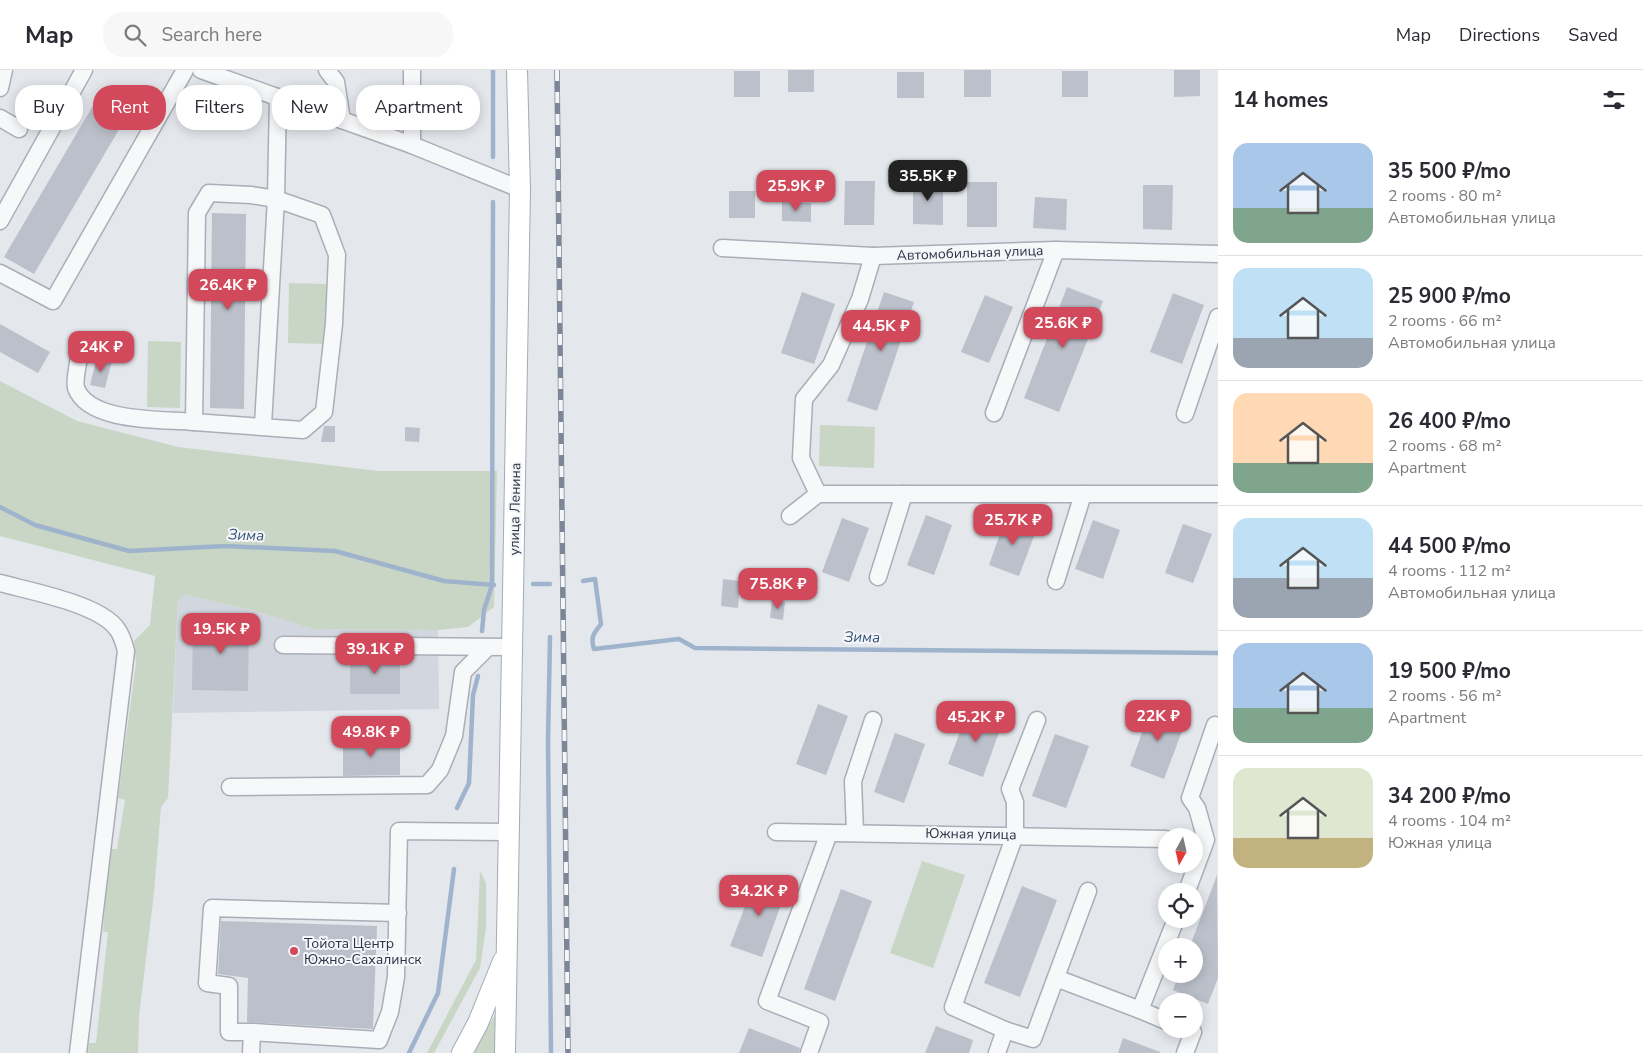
<!DOCTYPE html>
<meta charset="utf-8">
<style>
:root{--surface:#fff;--page:#f7f7f7;--text:#2b2b33;--muted:#7c7c81;--line:#e1e1e2;--accent:#d1495b}
body{margin:0;font-family:"Nunito Sans",sans-serif;background:var(--page);color:var(--text);height:100vh;display:flex;flex-direction:column;font-size:19px;white-space:nowrap}
*{box-sizing:border-box;margin:0}
p{font-size:16px;color:var(--muted)}
.icon{flex:none;width:28px;height:28px;fill:none;stroke:currentColor;stroke-width:2;stroke-linecap:round;stroke-linejoin:round}
.map{position:relative;flex:1;overflow:hidden}
.drawer{display:flex;flex-direction:column;background:var(--surface);width:425px}
.drawer>*{flex:none}
.top-card{position:absolute;left:15px;top:15px;width:475px;height:45px;display:flex;gap:10px}
.needle{width:32px;rotate:188deg}
.buttons{position:absolute;left:1158px;top:758px;display:grid;gap:10px}
.buttons a{display:grid;place-items:center;width:45px;height:45px;border-radius:50%;background:var(--surface);box-shadow:0 2px 12px #0003;font-size:25px}
.price{position:absolute;translate:-50% -42px;padding:0 11px;border-radius:10px;background:var(--accent);color:#fff;font-size:16px;line-height:32px;filter:drop-shadow(0 1px 2px #0008)}
.price::after{content:'';position:absolute;left:50%;top:30px;width:15px;height:11px;margin-left:-8px;background:inherit;clip-path:polygon(0 0,100% 0,50% 100%)}
.price.current{background:#222;color:#fff}
ul{padding:0;list-style:none}
li{display:flex;align-items:center;gap:15px;height:125px;padding:0 15px}
li+li{border-top:1px solid var(--line)}
li span{display:grid;place-items:center;flex:none;width:140px;height:100px;border-radius:15px;color:#555}
li>.icon{margin-inline-start:auto}
span .icon{width:60px;height:60px;fill:#fffc;stroke-width:1}
li b{font-size:21px}
h2{display:flex;justify-content:space-between;align-items:center;height:60px;padding:0 15px;font-size:21px}
.tag{padding:0 18px;border-radius:20px;background:var(--surface);box-shadow:0 2px 12px #0003;font-size:18px;line-height:45px}
.tag.current{background:var(--accent);color:#fff}
header{display:flex;align-items:center;gap:30px;box-sizing:border-box;height:70px;padding:0 25px;background:var(--surface);border-bottom:1px solid var(--line)}
header strong{font-size:24px}
nav{display:flex;gap:28px;margin-inline-start:auto;font-size:18px}
.search{width:350px;height:45px;background:var(--page);display:flex;align-items:center;gap:12px;box-sizing:border-box;padding:0 18px;border-radius:20px;color:var(--muted);font-size:19px}
main{display:flex;flex:1;min-height:0}
.map>svg:first-child{display:block}
.built{fill:#d2d6de}
.green{fill:#c9d6c5}
.lines{fill:none;stroke-linecap:round;stroke-linejoin:round}
.stream{stroke:#9fb4cc;stroke-width:4.5}
.building{fill:#bbc0ca}
.minor-casing{stroke:#a9aeb7;stroke-width:19}
.major-casing{stroke:#a3abb8;stroke-width:22}
.minor{stroke:#f7f8fa;stroke-width:16}
.major{stroke:#fff;stroke-width:20}
.rail-casing{stroke:#7d8696;stroke-width:5.5}
.rail{stroke:#f4f6f9;stroke-width:4;stroke-dasharray:11;stroke-linecap:butt}
.poi-dot{fill:#d1495b;stroke:#f4f6f9;stroke-width:2}
.labels{text-anchor:middle;dominant-baseline:central;stroke-width:4;stroke-linejoin:round;paint-order:stroke}
.street-label{font-size:14px;fill:#2b3445;stroke:#f4f6f9}
.poi-label{font-size:14px;fill:#2b3445;stroke:#f4f6f9;text-anchor:start}
.water-label{font-size:15px;font-style:italic;fill:#34527a;stroke:#f4f6f9}
</style>
<header>
<strong>Map</strong>
<div class="search"><svg class="icon" aria-label="search" viewBox="0 0 24 24"><circle cx="10" cy="10" r="6"/><path d="M15 15l6 6"/></svg>Search here</div>
<nav><a>Map</a><a>Directions</a><a>Saved</a></nav>
</header>
<main>
<div class="map">
<svg width="1218" height="983" viewBox="0 0 1218 983">
<rect width="100%" height="100%" fill="#e4e7ec"/>
<path class="built" d="M185 525 252 540 313 559 438 560 439 639 173 643 178 531Z"/>
<g class="green">
<path d="M289 213 326 214 325 274 288 273Z"/>
<path d="M148 271 181 272 180 338 147 337Z"/>
<path d="M0 311 77 351 178 377 378 401H497L494 537 468 557 438 560 313 559 252 540 185 525 178 531 168 728 161 737 154 823 139 946 138 983H88L89 973H96L108 862H103L109 779H117L125 730 118 728 136 593 134 571 150 555 155 506 0 466Z"/>
<path d="M820 355 875 357 874 398 819 396Z"/>
<path d="M922 791 965 805 933 898 890 883Z"/>
<path d="M480 801 486 813V858L480 898 434 983H427L476 890Z"/>
<path d="M496 943 499 945 496 983H472Z"/>
</g>
<g class="lines">
<g class="stream">
<path d="M493 0V87"/>
<path d="M0 437 35 455 129 481 225 476 335 481 444 511 494 515"/>
<path d="M583 511 595 509 601 554C594 563 590 567 594 579L679 569 695 578 1218 583"/>
<path d="M533 514H550"/>
<path d="M482 561 484 540 492 515 493 132"/>
<path d="M550 567 548 671 551 983"/>
<path d="M457 738 469 713 473 625 478 606"/>
<path d="M409 983 438 923 454 799"/>
</g>
</g>
<g class="building">
<rect x="788" y="0" width="26" height="22"/>
<rect x="964" y="0" width="27" height="27"/>
<path d="M1174 0H1200V26L1174 27Z"/>
<rect x="734" y="1" width="26" height="26"/>
<rect x="1062" y="1" width="26" height="26"/>
<rect x="897" y="2" width="27" height="26"/>
<path d="M104 17 134 34 34 204 4 187Z"/>
<path d="M913 110H943V155L913 154Z"/>
<path d="M845 111H875L874 155H844Z"/>
<rect x="967" y="112" width="30" height="45"/>
<path d="M1143 115H1173L1172 160 1143 159Z"/>
<rect x="729" y="121" width="26" height="27"/>
<path d="M1035 127 1067 129 1066 160 1033 158Z"/>
<path d="M782 132 811 133V152L782 151Z"/>
<path d="M212 143 246 144 244 339 210 338Z"/>
<path d="M1067 217 1103 231 1059 342 1024 328Z"/>
<path d="M802 222 835 234 814 294 781 283Z"/>
<path d="M884 222 914 232 877 341 847 331Z"/>
<path d="M1173 223 1204 235 1182 294 1150 282Z"/>
<path d="M985 225 1013 237 989 293 961 282Z"/>
<path d="M0 254 50 282 38 303 0 282Z"/>
<path d="M97 287 112 291 105 318 90 315Z"/>
<path d="M324 356H335V372H321Z"/>
<path d="M405 357 420 358 419 372 405 371Z"/>
<path d="M926 445 952 455 934 505 907 495Z"/>
<path d="M1006 447 1037 458 1019 506 989 495Z"/>
<path d="M842 448 869 458 849 512 822 502Z"/>
<path d="M1093 450 1120 460 1103 509 1075 499Z"/>
<path d="M1183 454 1212 464 1193 513 1165 503Z"/>
<path d="M723 509 740 511 738 538 721 536Z"/>
<path d="M772 530 785 532 783 550 770 548Z"/>
<path d="M193 549 249 550 248 621 192 620Z"/>
<rect x="350" y="587" width="50" height="37"/>
<path d="M818 634 848 646 826 705 796 694Z"/>
<path d="M1152 635 1187 648 1164 709 1130 696Z"/>
<path d="M969 638 1003 651 983 707 948 694Z"/>
<path d="M895 663 925 674 904 733 874 722Z"/>
<path d="M1055 664 1089 676 1066 738 1032 726Z"/>
<path d="M343 671 400 672V705L343 706Z"/>
<path d="M1217 805 1218 908 1208 934 1173 920 1179 904H1194V876H1190Z"/>
<path d="M756 807 787 818 762 887 730 876Z"/>
<path d="M1022 816 1057 830 1020 927 984 913Z"/>
<path d="M841 819 872 831 835 931 804 919Z"/>
<path d="M221 851 377 856 373 959 247 952 248 908 218 904Z"/>
<path d="M936 956 973 970 969 983H925Z"/>
<path d="M749 958 800 978 799 983H739Z"/>
<path d="M1123 968 1160 982V983H1118Z"/>
</g>
<g class="lines">
<defs>
<g id="minor">
<path d="M201 0 412 75 520 119"/>
<path d="M327 0 336 12 342 50"/>
<path d="M0 18 4 0"/>
<path d="M0 48 19 59"/>
<path d="M412 75V0"/>
<path d="M209 123 251 125 276 129 322 145 337 185 334 254 324 342 303 360 194 352 197 143Z"/>
<path d="M0 151 84 0"/>
<path d="M722 178 873 186 1056 180 1218 184"/>
<path d="M0 203 53 231 185 0"/>
<path d="M79 287C78 295 74 310 76 318 89 353 162 349 194 352"/>
<path d="M994 343 1056 180"/>
<path d="M1185 344 1218 247"/>
<path d="M263 355 276 129 278 27"/>
<path d="M818 424 801 388 804 329 831 295 860 229 873 186"/>
<path d="M790 446 818 424H1218"/>
<path d="M878 507 904 424"/>
<path d="M1056 511 1083 424"/>
<path d="M0 513C29 521 100 534 117 559 122 565 124 573 126 581L78 983"/>
<path d="M283 575 513 577"/>
<path d="M230 717 427 715 440 700 454 666 463 602 488 577"/>
<path d="M776 762 1166 769"/>
<path d="M855 762 853 711 873 650"/>
<path d="M1187 821 1206 770 1197 738 1190 728 1215 655"/>
<path d="M1056 908 1140 940"/>
<path d="M1166 951 1140 940 1176 849"/>
<path d="M1185 959 1193 962 1185 983"/>
<path d="M1005 960 1033 969 1088 821"/>
<path d="M252 962H229V916L207 913 212 838 398 843"/>
<path d="M251 983 252 962 379 970 390 942 396 907 399 761 507 762"/>
<path d="M809 983 820 952 767 931 829 763"/>
<path d="M997 983 1005 960 953 937 1015 765V732L1010 719 1037 650"/>
</g>
<g id="major">
<path d="M462 983 478 953 503 891"/>
<path d="M505 983 520 119 517 0"/>
</g>
</defs>
<use href="#minor" class="minor-casing"/>
<use href="#major" class="major-casing"/>
<use href="#minor" class="minor"/>
<use href="#major" class="major"/>
<defs>
<path id="rail" d="M557 0 568 983"/>
</defs>
<use href="#rail" class="rail-casing"/>
<use href="#rail" class="rail"/>
</g>
<circle class="poi-dot" cx="294" cy="881" r="5"/>
<g class="labels">
<g class="street-label">
<text transform="translate(970 183) rotate(-2)">Автомобильная улица</text>
<text transform="translate(515 439) rotate(-89)">улица Ленина</text>
<text transform="translate(971 764) rotate(1)">Южная улица</text>
</g>
<g class="poi-label">
<text x="304" y="873">Тойота Центр<tspan x="304" dy="16">Южно-Сахалинск</tspan></text>
</g>
<g class="water-label">
<text transform="translate(246 465) rotate(2)">Зима</text>
<text transform="translate(862 567) rotate(1)">Зима</text>
</g>
</g>
</svg>
<div class="buttons">
<a><svg class="needle" viewBox="-14 -14 28 28"><path d="M0-13l5 13h-10z" fill="#e53935"/><path d="M0 13l5-13h-10z" fill="#7c7c81"/></svg></a>
<a><svg class="icon" aria-label="locate" viewBox="0 0 24 24"><circle cx="12" cy="12" r="6"/><path d="M12 2v4M12 18v4M2 12h4M18 12h4"/></svg></a>
<a>+</a>
<a>−</a>
</div>
<b class="price current" style="left:928px;top:132px">35.5K ₽</b>
<b class="price" style="left:796px;top:142px">25.9K ₽</b>
<b class="price" style="left:228px;top:241px">26.4K ₽</b>
<b class="price" style="left:1063px;top:279px">25.6K ₽</b>
<b class="price" style="left:881px;top:282px">44.5K ₽</b>
<b class="price" style="left:101px;top:303px">24K ₽</b>
<b class="price" style="left:1013px;top:476px">25.7K ₽</b>
<b class="price" style="left:778px;top:540px">75.8K ₽</b>
<b class="price" style="left:221px;top:585px">19.5K ₽</b>
<b class="price" style="left:375px;top:605px">39.1K ₽</b>
<b class="price" style="left:1158px;top:672px">22K ₽</b>
<b class="price" style="left:976px;top:673px">45.2K ₽</b>
<b class="price" style="left:371px;top:688px">49.8K ₽</b>
<b class="price" style="left:759px;top:847px">34.2K ₽</b>
<div class="top-card">
<a class="tag">Buy</a>
<a class="tag current">Rent</a>
<a class="tag">Filters</a>
<a class="tag">New</a>
<a class="tag">Apartment</a>
</div>
</div>
<section class="drawer">
<h2>14 homes<svg class="icon" aria-label="filters" viewBox="0 0 24 24"><path d="M4 7h16M4 17h16"/><circle cx="9" cy="7" r="2"/><circle cx="15" cy="17" r="2"/></svg></h2>
<ul>
<li><span style="background:linear-gradient(#a9c7e8 65%,#7fa58c 0)"><svg class="icon" aria-label="home" viewBox="0 0 24 24"><path d="M3 11l9-7 9 7M6 9v11h12V9"/></svg></span><div><b>35 500 ₽/mo</b><p>2 rooms · 80 m²</p><p>Автомобильная улица</p></div></li>
<li><span style="background:linear-gradient(#bfe0f5 70%,#9aa5b1 0)"><svg class="icon" aria-label="home" viewBox="0 0 24 24"><path d="M3 11l9-7 9 7M6 9v11h12V9"/></svg></span><div><b>25 900 ₽/mo</b><p>2 rooms · 66 m²</p><p>Автомобильная улица</p></div></li>
<li><span style="background:linear-gradient(#ffd9b3 70%,#7fa58c 0)"><svg class="icon" aria-label="home" viewBox="0 0 24 24"><path d="M3 11l9-7 9 7M6 9v11h12V9"/></svg></span><div><b>26 400 ₽/mo</b><p>2 rooms · 68 m²</p><p>Apartment</p></div></li>
<li><span style="background:linear-gradient(#bfe0f5 60%,#9aa5b1 0)"><svg class="icon" aria-label="home" viewBox="0 0 24 24"><path d="M3 11l9-7 9 7M6 9v11h12V9"/></svg></span><div><b>44 500 ₽/mo</b><p>4 rooms · 112 m²</p><p>Автомобильная улица</p></div></li>
<li><span style="background:linear-gradient(#a9c7e8 65%,#7fa58c 0)"><svg class="icon" aria-label="home" viewBox="0 0 24 24"><path d="M3 11l9-7 9 7M6 9v11h12V9"/></svg></span><div><b>19 500 ₽/mo</b><p>2 rooms · 56 m²</p><p>Apartment</p></div></li>
<li><span style="background:linear-gradient(#dfe7d0 70%,#c2b280 0)"><svg class="icon" aria-label="home" viewBox="0 0 24 24"><path d="M3 11l9-7 9 7M6 9v11h12V9"/></svg></span><div><b>34 200 ₽/mo</b><p>4 rooms · 104 m²</p><p>Южная улица</p></div></li>
</ul>
</section>
</main>
